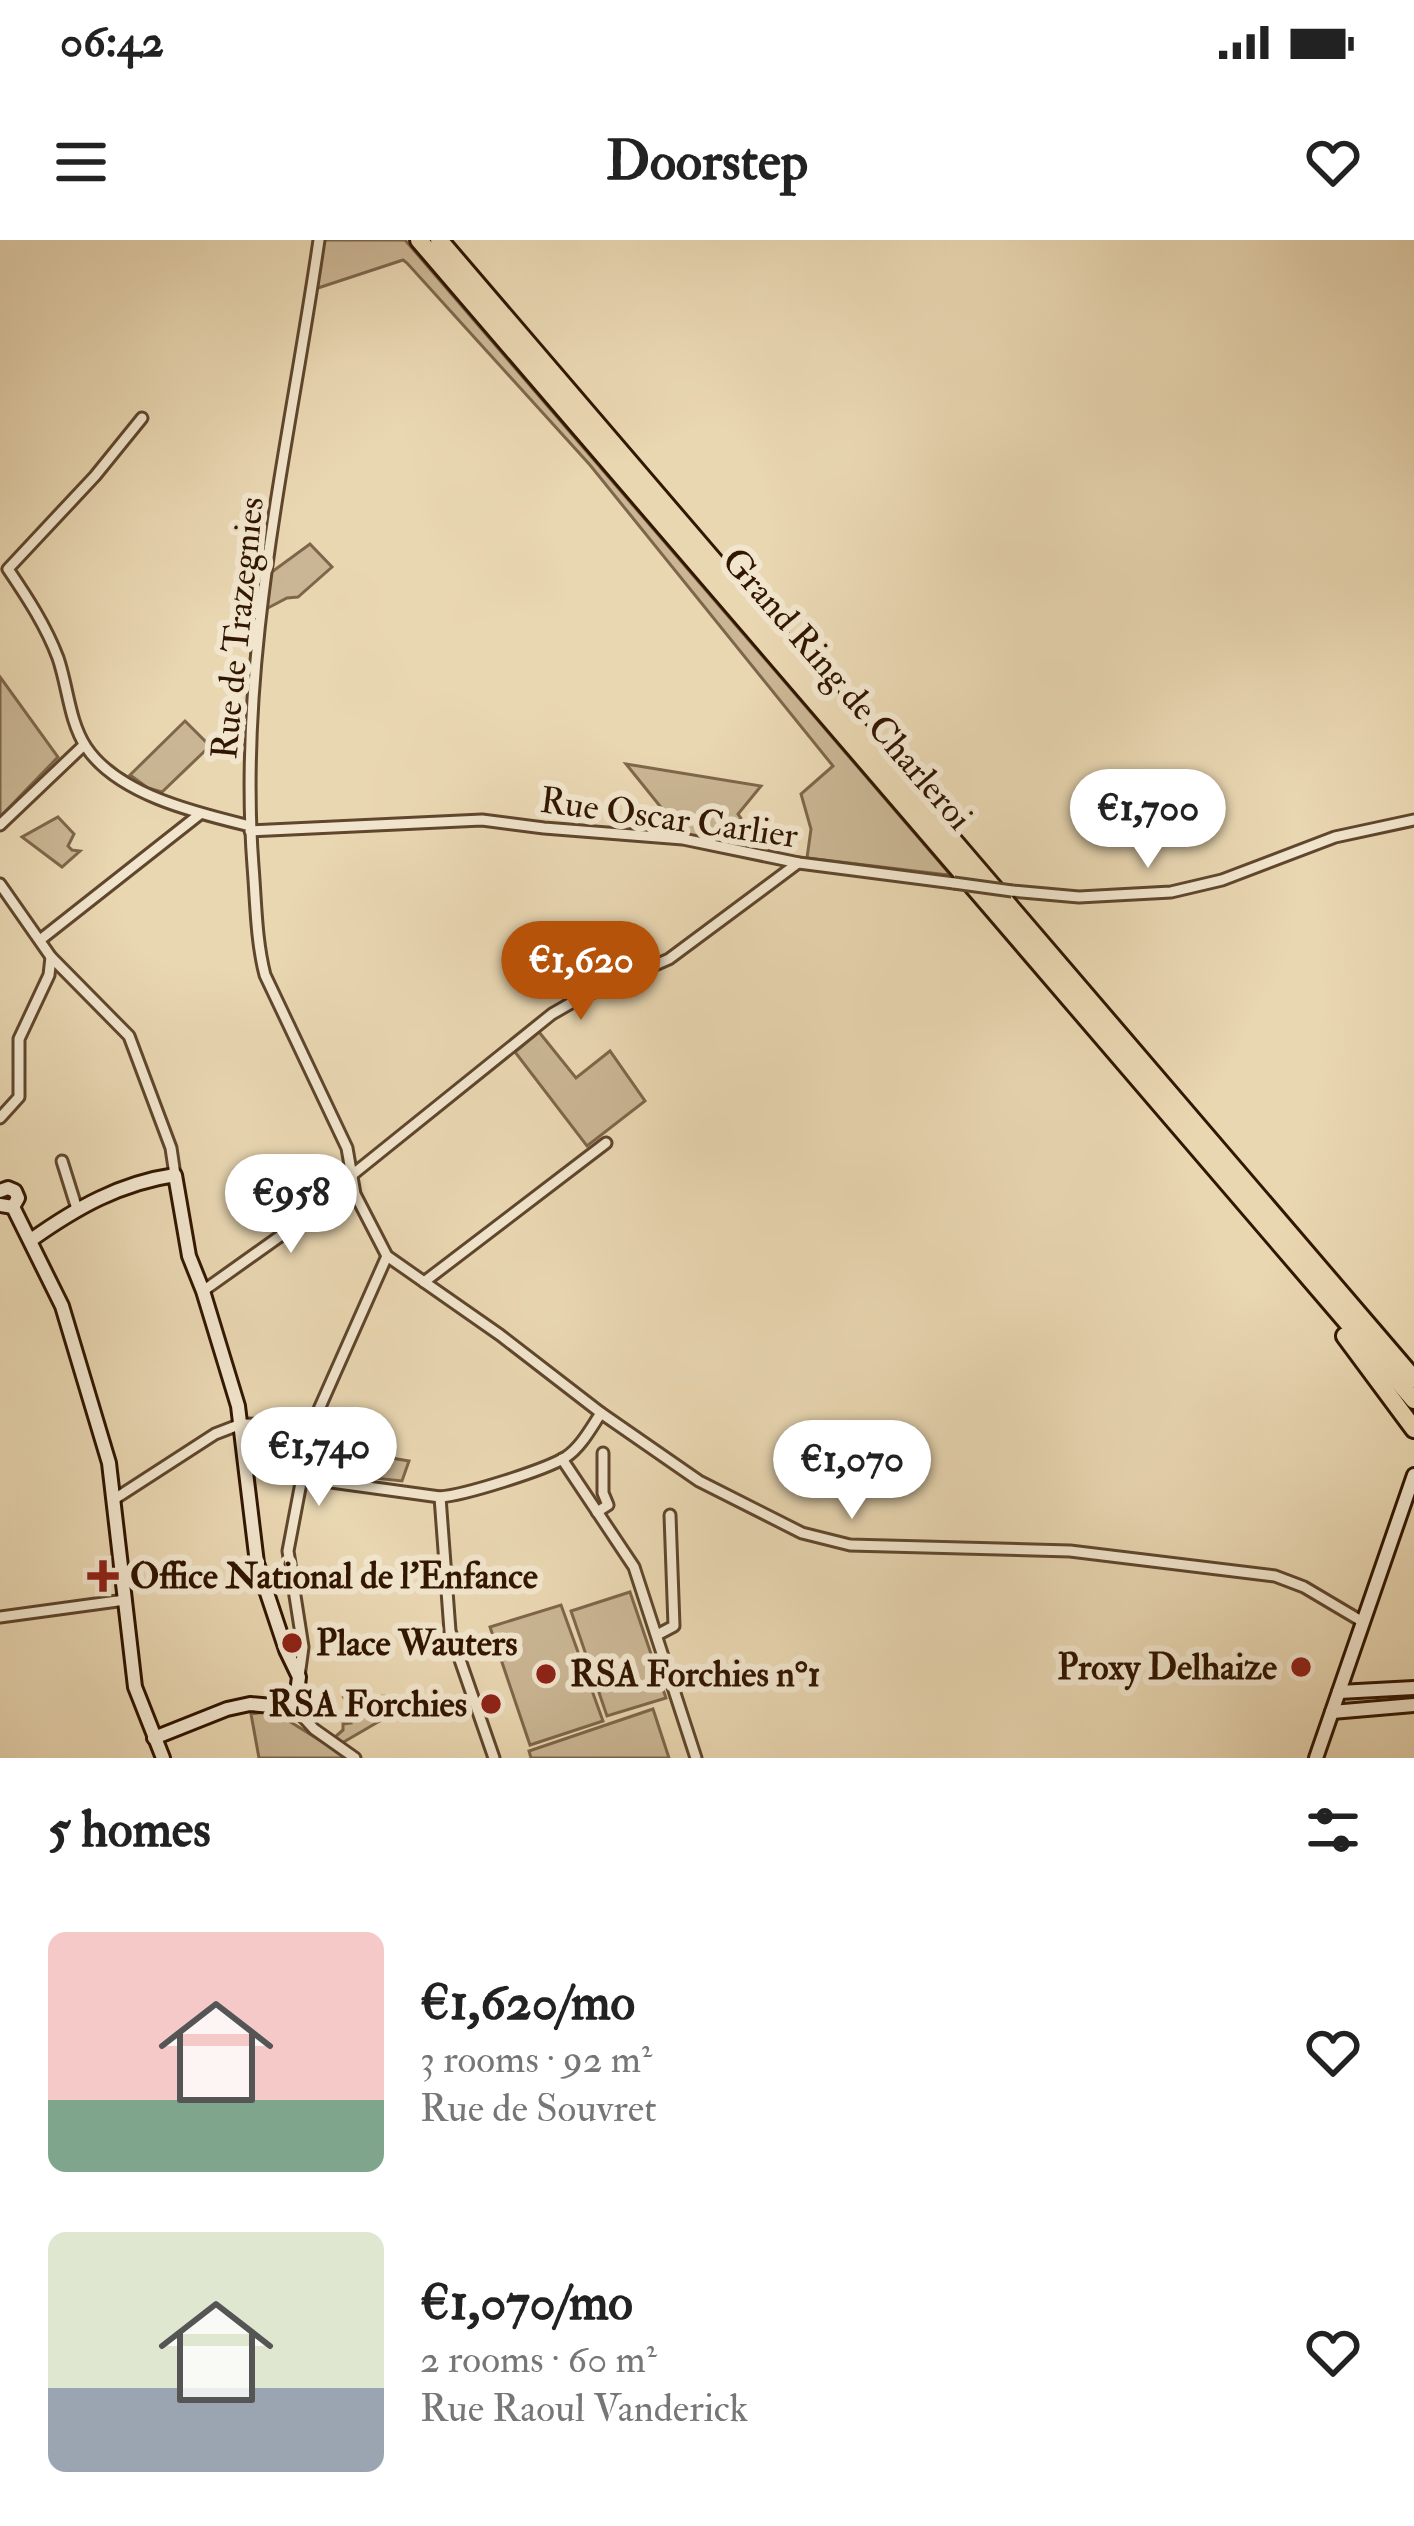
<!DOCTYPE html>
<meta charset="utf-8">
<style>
:root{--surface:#fff;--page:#f6f6f6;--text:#222;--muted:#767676;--accent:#b45309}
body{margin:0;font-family:"IM FELL Double Pica",serif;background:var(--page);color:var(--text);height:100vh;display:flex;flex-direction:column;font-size:45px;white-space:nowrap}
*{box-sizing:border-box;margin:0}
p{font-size:39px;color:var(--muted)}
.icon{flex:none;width:66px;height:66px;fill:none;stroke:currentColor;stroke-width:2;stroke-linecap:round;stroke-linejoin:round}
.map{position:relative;height:1518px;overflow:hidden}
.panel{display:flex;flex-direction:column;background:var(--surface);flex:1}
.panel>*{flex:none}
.price{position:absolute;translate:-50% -102px;padding:0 27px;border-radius:42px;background:#fff;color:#222;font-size:39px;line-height:78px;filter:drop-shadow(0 3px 6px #0008)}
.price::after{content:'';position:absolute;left:50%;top:72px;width:36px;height:27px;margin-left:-18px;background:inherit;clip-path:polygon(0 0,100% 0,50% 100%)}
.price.active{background:var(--accent);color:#fff}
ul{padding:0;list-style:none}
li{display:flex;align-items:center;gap:36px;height:300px;padding:0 48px}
li span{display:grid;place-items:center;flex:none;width:336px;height:240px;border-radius:18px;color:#555}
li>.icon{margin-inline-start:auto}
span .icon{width:144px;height:144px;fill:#fffc;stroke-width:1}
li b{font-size:51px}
h2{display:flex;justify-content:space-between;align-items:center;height:144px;padding:0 48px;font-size:51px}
.status{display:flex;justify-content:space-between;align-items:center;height:84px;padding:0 60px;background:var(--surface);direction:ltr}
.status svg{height:33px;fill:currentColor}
header{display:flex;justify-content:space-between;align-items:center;height:156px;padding:0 48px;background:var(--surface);font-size:54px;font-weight:800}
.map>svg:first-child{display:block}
.green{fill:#cab694;stroke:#7e664a;stroke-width:3}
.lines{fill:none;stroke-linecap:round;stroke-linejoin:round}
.street-casing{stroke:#5f462c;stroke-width:15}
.secondary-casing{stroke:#311600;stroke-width:18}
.highway-casing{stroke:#311600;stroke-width:22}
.street{stroke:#f1e5cd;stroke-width:9}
.secondary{stroke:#f1e5cd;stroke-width:12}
.highway{stroke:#e9d7b2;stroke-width:16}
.street-bridge-casing{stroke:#5f462c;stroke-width:15;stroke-linecap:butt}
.street-bridge{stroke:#f1e5cd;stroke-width:9}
.poi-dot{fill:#8f2418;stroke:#f1e5cd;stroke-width:4.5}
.labels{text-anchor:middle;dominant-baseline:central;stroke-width:12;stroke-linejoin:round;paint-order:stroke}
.street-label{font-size:36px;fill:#311600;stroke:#f1e5cd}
.poi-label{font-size:36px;font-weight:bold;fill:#311600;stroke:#f1e5cd;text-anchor:start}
</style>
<div class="status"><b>06:42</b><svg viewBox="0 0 49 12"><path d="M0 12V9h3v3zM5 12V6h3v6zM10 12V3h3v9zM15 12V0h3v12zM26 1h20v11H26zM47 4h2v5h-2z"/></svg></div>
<header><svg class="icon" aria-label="menu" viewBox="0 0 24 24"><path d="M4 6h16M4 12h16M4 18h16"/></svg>Doorstep<svg class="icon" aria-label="heart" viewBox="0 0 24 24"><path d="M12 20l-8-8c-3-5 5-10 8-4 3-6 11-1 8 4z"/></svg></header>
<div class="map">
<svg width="1414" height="1518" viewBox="0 0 1414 1518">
<rect width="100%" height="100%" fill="#e9d7b2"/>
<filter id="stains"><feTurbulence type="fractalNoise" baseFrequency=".00167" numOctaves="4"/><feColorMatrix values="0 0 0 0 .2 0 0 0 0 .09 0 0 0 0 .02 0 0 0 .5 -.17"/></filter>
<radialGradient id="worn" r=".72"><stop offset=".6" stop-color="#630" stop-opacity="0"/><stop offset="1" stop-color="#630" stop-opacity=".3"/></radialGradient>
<g class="green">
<path d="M324 0H405L948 632V635L807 618 811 589 801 554 833 526 590 225 407 23 403 20 315 49Z"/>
<path d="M310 304 332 327 298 357 287 358 266 369 269 334Z"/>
<path d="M0 437 58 517 0 577Z"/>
<path d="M185 481 210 506 162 552 148 548 130 535Z"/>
<path d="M626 524 761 546 738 574 764 612 727 603 667 595 668 576Z"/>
<path d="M58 577 74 594 68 606 72 610 80 611 62 627 22 597Z"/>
<path d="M539 792 576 838 610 811 645 861 587 906 515 812Z"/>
<path d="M332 1208 409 1221 402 1241 327 1233Z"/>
<path d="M630 1352 666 1458 607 1476 571 1371Z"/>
<path d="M561 1365 603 1481 530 1505 490 1387Z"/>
<path d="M390 1456 402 1468 342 1503 335 1497 343 1490V1484L351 1483 348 1465 344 1458Z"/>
<path d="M653 1469 669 1518H531L529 1511Z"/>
<path d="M273 1471 348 1518H259L251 1474Z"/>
</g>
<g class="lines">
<defs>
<g id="street">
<path d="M319 0C289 207 237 416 253 626 256 663 256 700 265 735L347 908 355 954 387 1016 500 1095 601 1173 699 1241 802 1293 850 1305 1070 1311 1275 1336 1304 1347 1363 1382"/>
<path d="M142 178 95 236 8 329C27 357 46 386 58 418 68 447 69 481 86 507 118 555 197 573 250 586"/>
<path d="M0 585 84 505"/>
<path d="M250 591 482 580 544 588 683 599 799 623 954 643"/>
<path d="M0 644 51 717 129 796 171 908 175 935"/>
<path d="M1012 651 1079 657 1171 652 1222 640 1335 597 1414 580"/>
<path d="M40 700 200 574"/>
<path d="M0 878 19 857V799L49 735 51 717"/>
<path d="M62 921 77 969"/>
<path d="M352 935 552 774 578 759 669 719 798 623"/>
<path d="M424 1042 606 903"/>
<path d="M203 1051 352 945"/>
<path d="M562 1219 634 1327 696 1518"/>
<path d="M302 1238 440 1257C465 1255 545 1230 566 1217 581 1207 591 1188 601 1173"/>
<path d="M440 1257 450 1391 494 1518"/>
<path d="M113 1260 215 1194 241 1184 312 1185"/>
<path d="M597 1272 608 1265 603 1253V1213"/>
<path d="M0 1377 125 1360"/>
<path d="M657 1395 674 1386 670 1275"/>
<path d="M299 1437 303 1407 288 1311 312 1185 387 1016"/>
<path d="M295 1468 314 1489 355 1518"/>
</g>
<g id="secondary">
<path d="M0 951 8 948 15 951 18 958 13 967 0 965"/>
<path d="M13 967 62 1066 109 1223 135 1447 163 1518"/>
<path d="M31 1000C76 968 120 943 175 935L189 1016 203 1051 238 1166 257 1323 286 1410 299 1437 295 1468 250 1464 227 1469 154 1498"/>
<path d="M1339 1452 1414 1448"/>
<path d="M1332 1472 1414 1465"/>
<path d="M1316 1518 1414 1235"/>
</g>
<g id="highway">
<path d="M419 0 1414 1160"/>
<path d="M439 0 1414 1139"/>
<path d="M1345 1096 1414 1189"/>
</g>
</defs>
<use href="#street" class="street-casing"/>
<use href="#secondary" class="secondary-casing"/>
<use href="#highway" class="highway-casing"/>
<use href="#street" class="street"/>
<use href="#secondary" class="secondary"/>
<use href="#highway" class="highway"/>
<defs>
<path id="street-bridge" d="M954 643 1012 651"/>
</defs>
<use href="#street-bridge" class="street-bridge-casing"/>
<use href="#street-bridge" class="street-bridge"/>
</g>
<g class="poi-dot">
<path d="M97 1318h12v12h12v12h-12v12h-12v-12h-12v-12h12z"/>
<circle cx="292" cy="1403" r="12"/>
<circle cx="1301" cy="1427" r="12"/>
<circle cx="546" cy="1434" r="12"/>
<circle cx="491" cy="1464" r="12"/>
</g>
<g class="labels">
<g class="street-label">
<text transform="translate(238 388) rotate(-84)">Rue de Trazegnies</text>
<text transform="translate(847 449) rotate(49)">Grand Ring de Charleroi</text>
<text transform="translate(669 578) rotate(8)">Rue Oscar Carlier</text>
</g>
<g class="poi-label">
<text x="130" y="1336">Office National de l'Enfance</text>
<text x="316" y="1403">Place Wauters</text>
<text x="1277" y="1427" text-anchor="end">Proxy Delhaize</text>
<text x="570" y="1434">RSA Forchies n°1</text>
<text x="467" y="1464" text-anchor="end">RSA Forchies</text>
</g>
</g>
<rect width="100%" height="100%" filter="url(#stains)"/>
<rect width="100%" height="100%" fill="url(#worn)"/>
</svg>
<b class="price" style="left:1148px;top:631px">€1,700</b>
<b class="price active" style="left:581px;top:783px">€1,620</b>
<b class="price" style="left:291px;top:1016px">€958</b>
<b class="price" style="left:319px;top:1269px">€1,740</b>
<b class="price" style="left:852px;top:1282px">€1,070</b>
</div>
<section class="panel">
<h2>5 homes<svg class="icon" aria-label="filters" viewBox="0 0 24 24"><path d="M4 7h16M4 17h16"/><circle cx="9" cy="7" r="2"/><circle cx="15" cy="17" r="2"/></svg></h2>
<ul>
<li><span style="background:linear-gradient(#f6c9c9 70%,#7fa58c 0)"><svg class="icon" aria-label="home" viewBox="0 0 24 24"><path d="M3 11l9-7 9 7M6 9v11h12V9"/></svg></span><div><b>€1,620/mo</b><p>3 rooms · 92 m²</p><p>Rue de Souvret</p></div><svg class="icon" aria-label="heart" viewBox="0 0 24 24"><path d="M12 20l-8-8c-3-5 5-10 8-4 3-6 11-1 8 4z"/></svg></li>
<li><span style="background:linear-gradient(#dfe7d0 65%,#9aa5b1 0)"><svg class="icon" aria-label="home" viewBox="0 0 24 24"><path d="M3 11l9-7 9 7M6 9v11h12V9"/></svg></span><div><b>€1,070/mo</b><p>2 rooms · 60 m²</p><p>Rue Raoul Vanderick</p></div><svg class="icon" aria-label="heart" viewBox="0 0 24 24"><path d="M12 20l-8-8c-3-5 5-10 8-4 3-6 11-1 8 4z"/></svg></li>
</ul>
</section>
